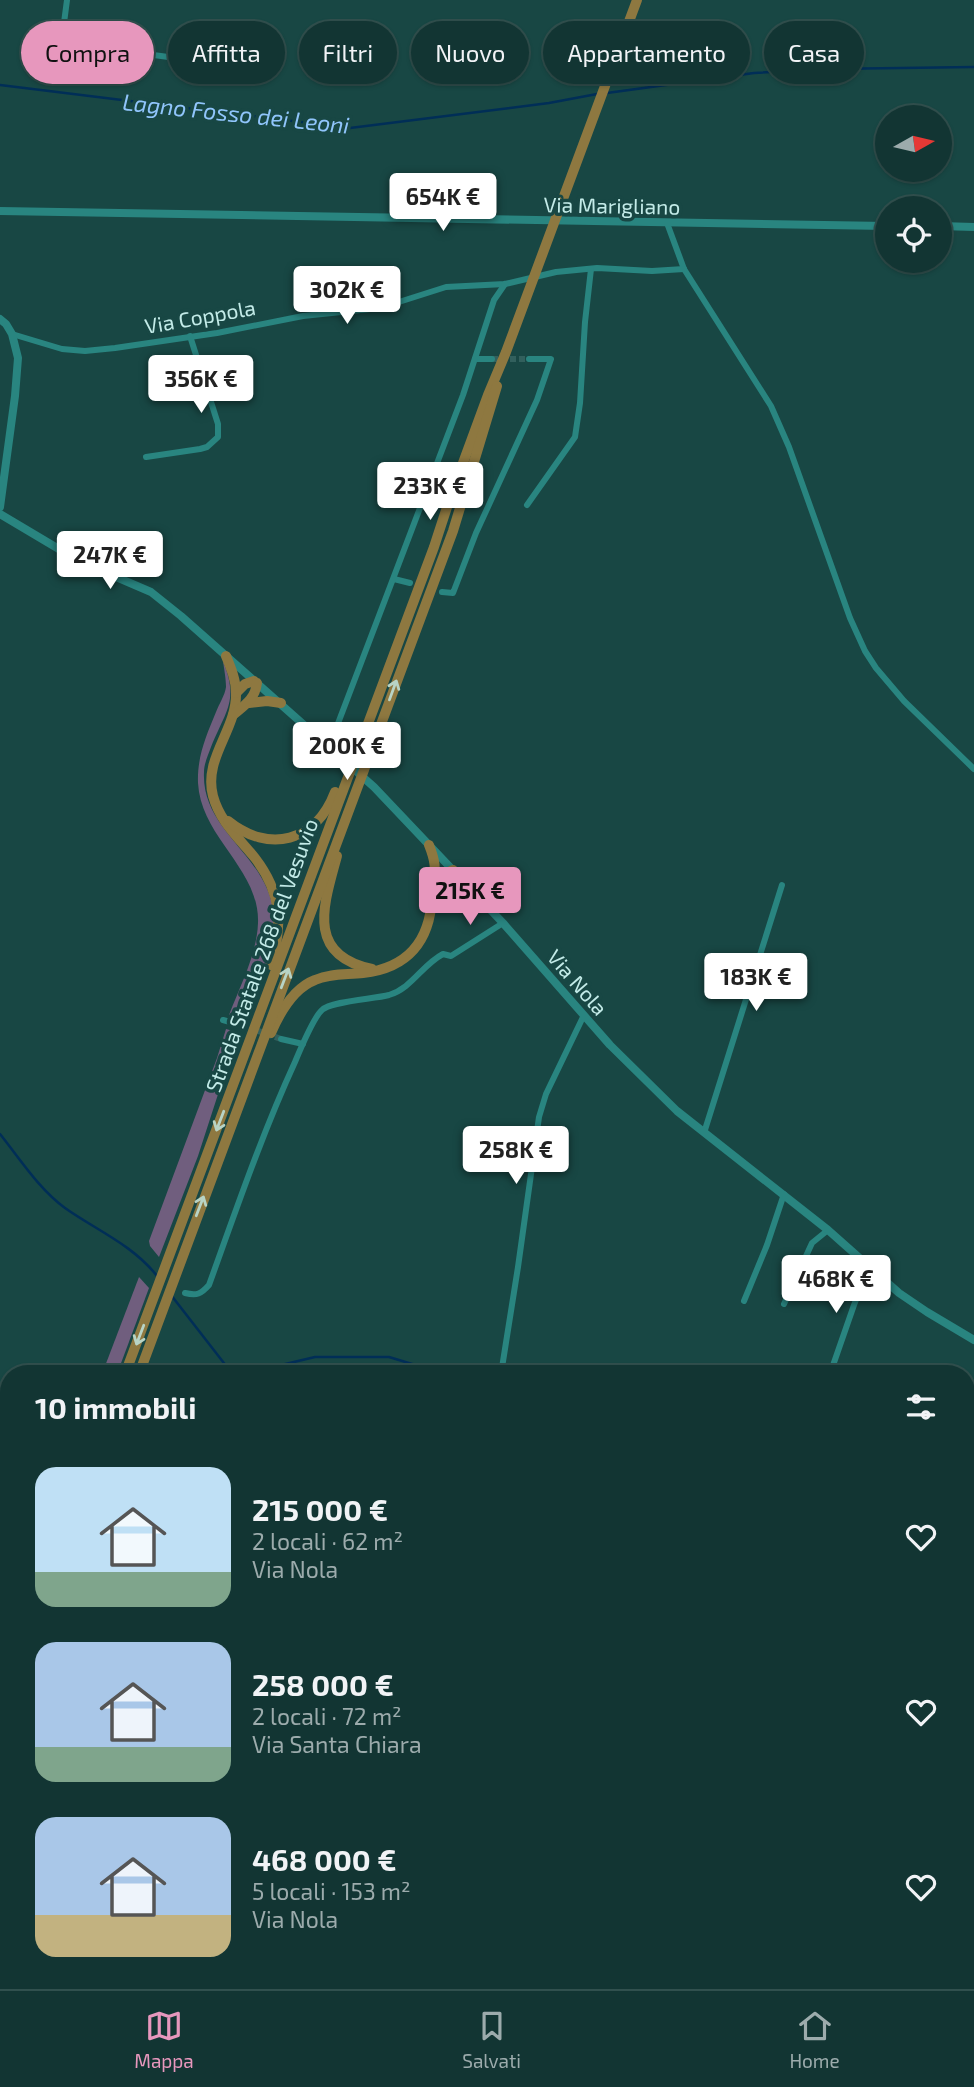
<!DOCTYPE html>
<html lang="it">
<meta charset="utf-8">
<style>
:root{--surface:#123533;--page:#1f403f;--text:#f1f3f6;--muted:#9cabac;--line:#31504e;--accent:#e797bd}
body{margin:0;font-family:"Exo 2",sans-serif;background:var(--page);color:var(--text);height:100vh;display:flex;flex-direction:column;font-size:26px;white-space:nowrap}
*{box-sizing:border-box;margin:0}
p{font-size:23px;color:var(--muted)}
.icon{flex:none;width:38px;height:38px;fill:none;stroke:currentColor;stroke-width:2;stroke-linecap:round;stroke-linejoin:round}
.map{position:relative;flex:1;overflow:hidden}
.details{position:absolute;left:0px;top:1365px;width:975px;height:625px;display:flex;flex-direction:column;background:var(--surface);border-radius:28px 28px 0 0;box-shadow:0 2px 5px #0004,0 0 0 2px var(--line)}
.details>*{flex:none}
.banner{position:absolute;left:21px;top:21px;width:933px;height:63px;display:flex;gap:14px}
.needle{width:46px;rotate:82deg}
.fabs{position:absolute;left:875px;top:105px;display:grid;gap:14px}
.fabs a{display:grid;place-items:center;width:77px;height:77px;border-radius:50%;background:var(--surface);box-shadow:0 2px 5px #0004,0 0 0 2px var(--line);font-size:35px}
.price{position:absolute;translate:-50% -60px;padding:0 16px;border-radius:7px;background:#fff;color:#222;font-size:23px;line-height:46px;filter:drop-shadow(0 2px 4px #0008)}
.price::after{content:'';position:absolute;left:50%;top:42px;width:21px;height:16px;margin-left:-10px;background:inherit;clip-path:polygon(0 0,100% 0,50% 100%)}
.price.on{background:var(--accent);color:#111}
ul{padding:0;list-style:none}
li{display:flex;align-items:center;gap:21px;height:175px;padding:0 35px}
li span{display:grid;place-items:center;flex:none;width:196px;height:140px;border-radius:21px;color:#555}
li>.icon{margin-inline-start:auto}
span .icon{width:84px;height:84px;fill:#fffc;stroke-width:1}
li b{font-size:30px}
h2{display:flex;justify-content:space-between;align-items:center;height:84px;padding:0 35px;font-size:30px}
.tag{padding:0 24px;border-radius:32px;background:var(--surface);box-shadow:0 2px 5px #0004,0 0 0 2px var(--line);font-size:24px;line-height:63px}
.tag.on{background:var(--accent);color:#111}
.tabs{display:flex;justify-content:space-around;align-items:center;height:98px;border-top:2px solid var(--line);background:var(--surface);font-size:19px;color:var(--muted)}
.tabs a{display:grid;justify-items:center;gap:4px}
.tabs .on{color:var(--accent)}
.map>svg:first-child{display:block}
.green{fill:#705e7e}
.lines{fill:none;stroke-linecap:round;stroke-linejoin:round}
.stream{stroke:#002e57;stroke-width:2.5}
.minor-tunnel{stroke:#32605d;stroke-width:6;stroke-dasharray:6 3;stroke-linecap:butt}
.minor{stroke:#298580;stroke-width:6}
.tertiary{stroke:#298580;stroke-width:8}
.trunk{stroke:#8e7840;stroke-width:10}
.oneway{stroke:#b8d4c6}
.labels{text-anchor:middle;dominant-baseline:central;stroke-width:7;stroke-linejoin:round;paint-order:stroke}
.street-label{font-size:21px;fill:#c3ebe8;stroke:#184744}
.water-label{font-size:23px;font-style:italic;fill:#90c5fb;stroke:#184744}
</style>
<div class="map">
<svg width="974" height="1989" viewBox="0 0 974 1989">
<rect width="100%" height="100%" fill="#184744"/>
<g class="green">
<path d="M223 661C239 701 226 710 211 747 208 755 204 764 204 772 201 833 271 856 274 918 276 952 257 988 245 1020L229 1015C240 986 257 954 258 923 260 869 201 838 198 783 197 757 206 736 216 712 219 704 225 695 226 687 226 679 224 668 223 661Z"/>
<path d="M226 1029 240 1033 222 1082 198 1156 159 1257 150 1246 149 1241 217 1058Z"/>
<path d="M139 1277 149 1288 117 1374H102Z"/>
</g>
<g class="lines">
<g class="stream">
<path d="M0 85 350 128 549 103 597 94"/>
<path d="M607 93 754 73 827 69 974 67"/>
<path d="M0 1134C20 1159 39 1189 65 1208 96 1230 133 1245 157 1276"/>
<path d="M171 1295 227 1367 240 1371 260 1370 315 1357H389L445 1374"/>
<path d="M966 1524 974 1526"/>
</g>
<g class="minor-tunnel">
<path d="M492 359H529"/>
<path d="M241 1025 281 1039"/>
</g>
<g class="minor">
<path d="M67 0 62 38 64 43 258 69"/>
<path d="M667 223 684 269 771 406 789 447 850 618 865 651 876 668 904 701 974 769"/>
<path d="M12 334 62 349 85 351 115 348 217 333 303 316 380 308 446 287 505 284 556 272 597 268 652 271 684 269"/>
<path d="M475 359H492"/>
<path d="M146 457 200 449 207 447 218 437V424L190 336"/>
<path d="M527 505 575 437 580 403 585 322 591 269"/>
<path d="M394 579 410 583"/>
<path d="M442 592 453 593 476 533 537 400 551 359H529"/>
<path d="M329 747 463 395 494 300 505 284"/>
<path d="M223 1020 241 1025"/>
<path d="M281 1039 303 1044"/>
<path d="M704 1133 782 885"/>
<path d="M185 1293C197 1296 201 1294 209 1285 236 1210 262 1134 295 1062 300 1050 314 1017 322 1010 331 1001 374 999 389 995 412 988 422 965 443 954L451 956 503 923"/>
<path d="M744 1301 767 1245 784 1194"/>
<path d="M784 1304 812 1243 828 1230"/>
<path d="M501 1374 518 1267 539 1117 546 1094 584 1015"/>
<path d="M830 1374 854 1305 869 1267"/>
<path d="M0 1475 9 1487"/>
<path d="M0 1749 9 1751"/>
<path d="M966 1773 974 1774"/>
<path d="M966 1888 974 1825"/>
<path d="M966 1925 974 1931"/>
<path d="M206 1989 208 1981"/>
</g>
<g class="tertiary">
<path d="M0 211 887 226"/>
<path d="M940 226 974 227"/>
<path d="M0 319 6 324 12 334 18 358 15 396 0 507"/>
<path d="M0 514 79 561 151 592 181 616 374 787 503 923 610 1045 677 1111 828 1230 899 1293 927 1312 974 1340"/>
</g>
<g class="trunk">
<path d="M226 656C231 668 236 680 236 693 237 730 203 758 213 796 220 822 239 838 255 858 282 893 283 925 271 965"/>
<path d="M236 693 245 684 254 681"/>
<path d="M249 703 267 701 281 703"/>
<path d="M233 715C245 705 255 699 257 683"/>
<path d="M228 821C269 854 316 842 335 792"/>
<path d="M337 856C324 904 305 955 372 969"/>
<path d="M434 879 453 870"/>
<path d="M450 885 469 887"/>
<path d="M433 902C441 891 451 885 457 874"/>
<path d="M271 1033C280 1012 294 988 315 980 331 973 347 975 363 973 408 968 430 941 432 897 433 872 439 870 429 845"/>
<path d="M125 1374 434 547 449 501 488 395 506 352 637 0"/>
<path d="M139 1374 453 531 497 386"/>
<path d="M0 1652 9 1636"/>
<path d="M0 1680 9 1664"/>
</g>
</g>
<defs><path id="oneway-shaft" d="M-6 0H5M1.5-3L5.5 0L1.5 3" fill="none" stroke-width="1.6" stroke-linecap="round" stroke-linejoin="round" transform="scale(1.75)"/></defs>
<g class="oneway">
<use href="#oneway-shaft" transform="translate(393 690) rotate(-70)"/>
<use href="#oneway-shaft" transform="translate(285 978) rotate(-69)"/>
<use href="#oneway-shaft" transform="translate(220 1121) rotate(111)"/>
<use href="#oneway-shaft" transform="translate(200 1206) rotate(-69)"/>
<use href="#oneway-shaft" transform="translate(140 1335) rotate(111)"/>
</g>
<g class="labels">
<g class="street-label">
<text transform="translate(612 205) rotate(1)">Via Marigliano</text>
<text transform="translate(200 316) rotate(-10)">Via Coppola</text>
<text transform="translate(261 955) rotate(-70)">Strada Statale 268 del Vesuvio</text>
<text transform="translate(578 982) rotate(49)">Via Nola</text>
</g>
<g class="water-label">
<text transform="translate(236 113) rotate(6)">Lagno Fosso dei Leoni</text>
</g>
</g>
</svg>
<div class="fabs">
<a><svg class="needle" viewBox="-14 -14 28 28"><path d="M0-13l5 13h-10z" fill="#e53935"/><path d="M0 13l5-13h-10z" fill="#9cabac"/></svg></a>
<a><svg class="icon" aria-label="locate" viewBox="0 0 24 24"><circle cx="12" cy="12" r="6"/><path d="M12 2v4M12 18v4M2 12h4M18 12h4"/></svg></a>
</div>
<b class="price" style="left:443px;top:233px">654K €</b>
<b class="price" style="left:347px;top:326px">302K €</b>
<b class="price" style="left:201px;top:415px">356K €</b>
<b class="price" style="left:430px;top:522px">233K €</b>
<b class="price" style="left:110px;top:591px">247K €</b>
<b class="price" style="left:347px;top:782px">200K €</b>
<b class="price on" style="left:470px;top:927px">215K €</b>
<b class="price" style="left:756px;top:1013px">183K €</b>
<b class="price" style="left:516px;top:1186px">258K €</b>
<b class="price" style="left:836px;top:1315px">468K €</b>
<div class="banner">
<a class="tag on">Compra</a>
<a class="tag">Affitta</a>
<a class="tag">Filtri</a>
<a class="tag">Nuovo</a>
<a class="tag">Appartamento</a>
<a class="tag">Casa</a>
</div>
<section class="details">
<h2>10 immobili<svg class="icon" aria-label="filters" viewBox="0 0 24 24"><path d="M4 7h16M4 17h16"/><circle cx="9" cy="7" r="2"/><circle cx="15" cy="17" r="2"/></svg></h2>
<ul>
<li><span style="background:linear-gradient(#bfe0f5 75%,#7fa58c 0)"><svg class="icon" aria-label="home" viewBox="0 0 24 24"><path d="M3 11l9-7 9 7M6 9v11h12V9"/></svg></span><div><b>215 000 €</b><p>2 locali · 62 m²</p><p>Via Nola</p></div><svg class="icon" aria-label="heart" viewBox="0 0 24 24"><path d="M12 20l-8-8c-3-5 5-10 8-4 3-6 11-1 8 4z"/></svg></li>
<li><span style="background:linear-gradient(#a9c7e8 75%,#7fa58c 0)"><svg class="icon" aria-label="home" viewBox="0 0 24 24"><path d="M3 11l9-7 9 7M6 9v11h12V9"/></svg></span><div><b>258 000 €</b><p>2 locali · 72 m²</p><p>Via Santa Chiara</p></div><svg class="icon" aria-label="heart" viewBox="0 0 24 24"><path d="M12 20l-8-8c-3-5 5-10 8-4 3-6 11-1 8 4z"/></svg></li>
<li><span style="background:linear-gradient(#a9c7e8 70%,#c2b280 0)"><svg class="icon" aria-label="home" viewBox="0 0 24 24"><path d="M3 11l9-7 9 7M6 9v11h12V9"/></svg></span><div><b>468 000 €</b><p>5 locali · 153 m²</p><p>Via Nola</p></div><svg class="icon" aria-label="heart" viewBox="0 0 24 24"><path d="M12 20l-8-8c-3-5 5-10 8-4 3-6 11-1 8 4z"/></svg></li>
</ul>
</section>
</div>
<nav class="tabs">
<a class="on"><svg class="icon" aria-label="map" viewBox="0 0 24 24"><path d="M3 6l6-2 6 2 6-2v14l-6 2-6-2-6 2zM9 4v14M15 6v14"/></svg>Mappa</a>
<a><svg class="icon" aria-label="saved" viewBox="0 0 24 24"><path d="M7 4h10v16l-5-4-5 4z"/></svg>Salvati</a>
<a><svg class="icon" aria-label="home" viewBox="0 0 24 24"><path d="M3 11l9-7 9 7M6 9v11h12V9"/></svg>Home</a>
</nav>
